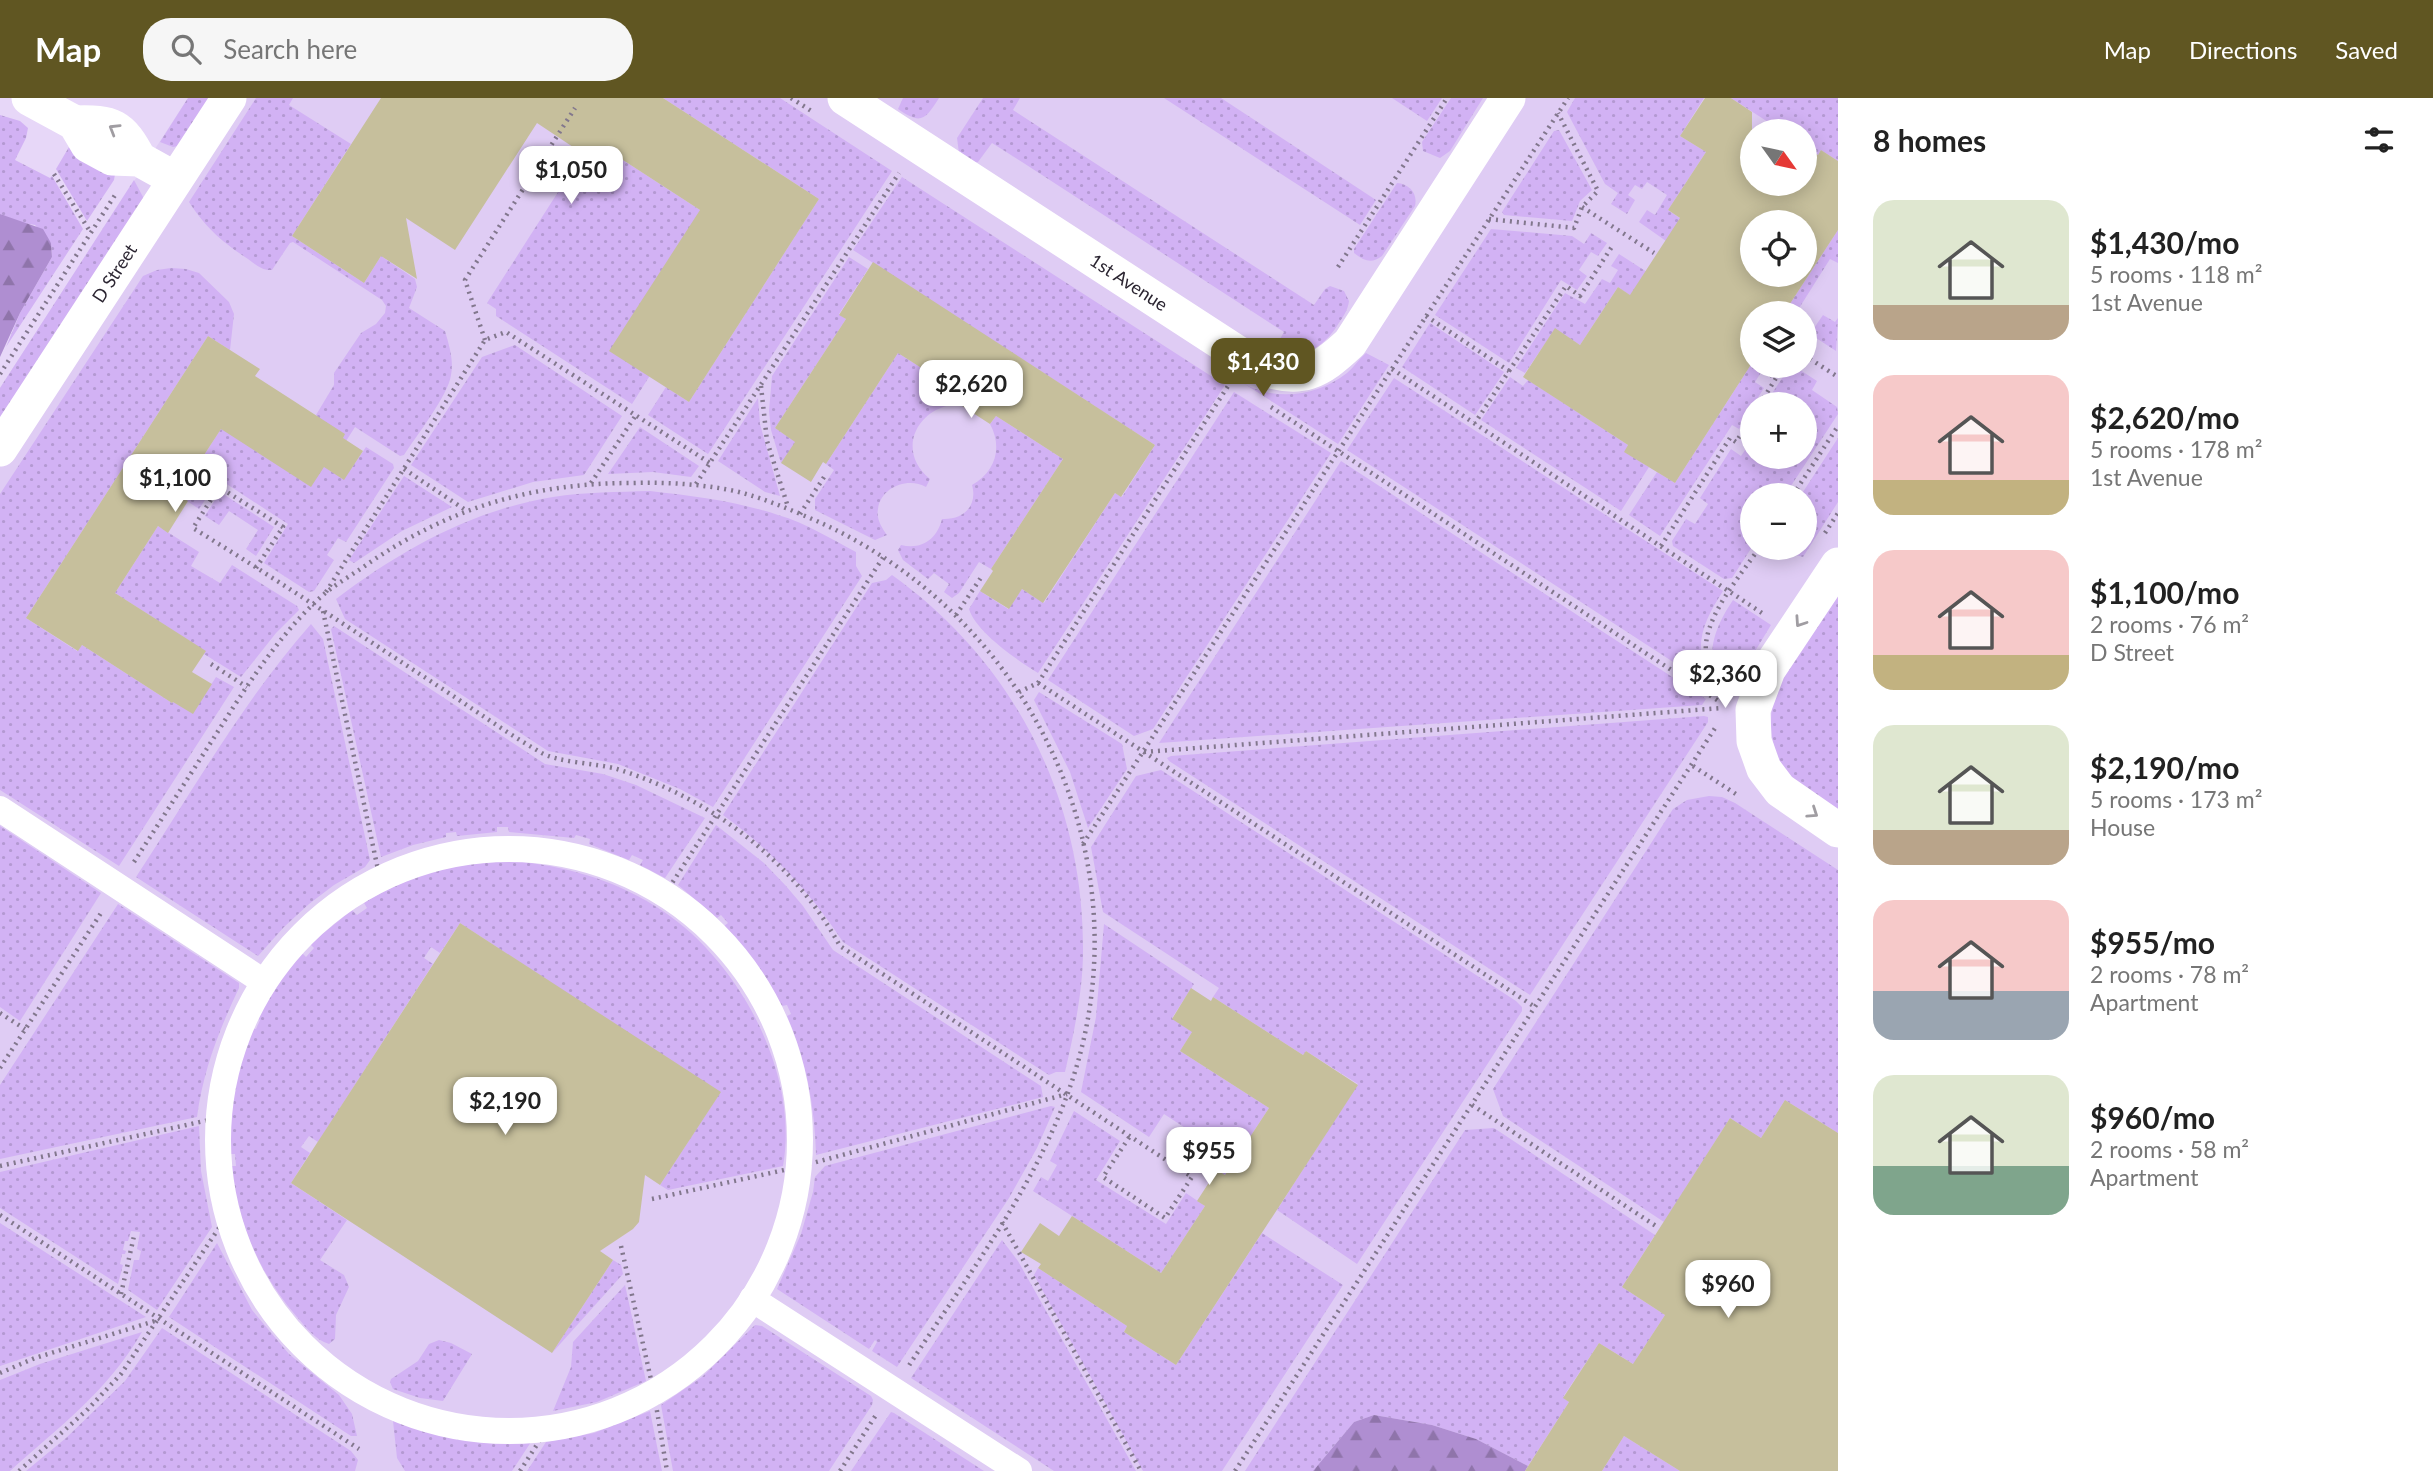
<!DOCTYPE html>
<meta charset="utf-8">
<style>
:root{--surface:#fff;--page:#f6f6f6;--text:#222;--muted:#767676;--accent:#605622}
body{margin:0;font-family:Lato,sans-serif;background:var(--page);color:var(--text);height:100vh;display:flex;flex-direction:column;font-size:26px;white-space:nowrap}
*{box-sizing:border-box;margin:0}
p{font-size:23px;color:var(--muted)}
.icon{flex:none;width:38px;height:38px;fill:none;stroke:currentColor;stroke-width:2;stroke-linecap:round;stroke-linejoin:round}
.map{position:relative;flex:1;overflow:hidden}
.drawer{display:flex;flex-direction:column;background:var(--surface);width:595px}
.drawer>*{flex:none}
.needle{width:46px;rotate:123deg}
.tools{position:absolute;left:1740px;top:21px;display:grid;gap:14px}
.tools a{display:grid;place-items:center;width:77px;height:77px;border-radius:50%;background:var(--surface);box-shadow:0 4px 18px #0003;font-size:35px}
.price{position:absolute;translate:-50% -60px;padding:0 16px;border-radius:14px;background:#fff;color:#222;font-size:23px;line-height:46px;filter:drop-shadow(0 2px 4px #0008)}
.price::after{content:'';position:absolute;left:50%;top:42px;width:21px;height:16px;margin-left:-10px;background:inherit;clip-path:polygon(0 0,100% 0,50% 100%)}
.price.active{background:var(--accent);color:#fff}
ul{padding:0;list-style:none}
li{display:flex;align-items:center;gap:21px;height:175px;padding:0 35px}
li span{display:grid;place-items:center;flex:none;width:196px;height:140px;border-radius:21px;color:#555}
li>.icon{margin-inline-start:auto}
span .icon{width:84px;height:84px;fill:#fffc;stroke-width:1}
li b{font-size:30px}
h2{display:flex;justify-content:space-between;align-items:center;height:84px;padding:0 35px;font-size:30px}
header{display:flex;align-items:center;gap:42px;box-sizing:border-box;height:98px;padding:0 35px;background:var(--accent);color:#fff}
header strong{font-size:33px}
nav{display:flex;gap:38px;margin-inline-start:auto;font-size:24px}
.search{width:490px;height:63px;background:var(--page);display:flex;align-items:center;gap:18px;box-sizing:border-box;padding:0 24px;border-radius:28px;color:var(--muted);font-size:26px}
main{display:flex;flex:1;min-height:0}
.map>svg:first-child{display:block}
.built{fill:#dfccf4;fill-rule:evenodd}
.grass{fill:url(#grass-dots)}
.forest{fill:url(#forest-firs)}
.building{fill:#c6bf9c;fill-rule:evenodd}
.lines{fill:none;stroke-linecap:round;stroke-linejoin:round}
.path{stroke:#82778d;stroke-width:4.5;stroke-dasharray:2 5;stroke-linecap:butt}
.pedestrian{stroke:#fff;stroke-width:26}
.minor{stroke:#fff;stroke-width:35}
.oneway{stroke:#a09da2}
.labels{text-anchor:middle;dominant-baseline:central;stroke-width:5;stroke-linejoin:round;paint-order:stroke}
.street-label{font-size:18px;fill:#2b2531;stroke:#fff}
</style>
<header>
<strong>Map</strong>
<div class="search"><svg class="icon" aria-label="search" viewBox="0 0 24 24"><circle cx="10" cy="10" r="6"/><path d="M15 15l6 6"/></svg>Search here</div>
<nav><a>Map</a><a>Directions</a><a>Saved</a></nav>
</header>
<main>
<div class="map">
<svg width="1838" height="1373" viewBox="0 0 1838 1373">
<defs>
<pattern id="grass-dots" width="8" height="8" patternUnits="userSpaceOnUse" patternTransform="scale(1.75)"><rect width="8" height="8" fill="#d2b2f4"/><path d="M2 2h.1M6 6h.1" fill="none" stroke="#b499d2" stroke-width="1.8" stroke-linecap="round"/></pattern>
<pattern id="forest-firs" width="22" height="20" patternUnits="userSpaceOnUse" patternTransform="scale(1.75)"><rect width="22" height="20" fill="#af8ed1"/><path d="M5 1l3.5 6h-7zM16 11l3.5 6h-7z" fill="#8f74aa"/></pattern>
</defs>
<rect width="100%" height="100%" fill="#e7d7f8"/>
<path class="built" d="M188 0H1838V1373H0V290ZM1752 33H1804V86H1752ZM1752 124H1804V177H1752ZM1752 215H1804V268H1752ZM1752 306H1804V359H1752ZM1752 397H1804V450H1752Z"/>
<g class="grass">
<path d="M188 0H212L178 48 173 49 160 44Z"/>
<path d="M256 0H293L289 7 351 46 292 138 364 185 381 158 415 181 417 189 409 210 445 233C449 247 454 262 451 277 448 298 416 338 404 357L400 358 355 329 341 351 316 317 334 287V275L361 235 376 226 385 215 386 208 382 202 293 144 290 145 272 172C262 173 255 166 248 161 222 144 206 130 189 104Z"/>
<path d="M663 0H780L892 73 708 356 648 317 666 289 689 304 819 101Z"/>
<path d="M903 0H939C925 22 921 27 898 11Z"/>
<path d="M983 0H1020L1013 12 1314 207 1325 191 1330 188 1344 193 1349 203C1348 213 1342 220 1337 228 1322 251 1303 260 1276 257L1273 253 1284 234 1022 64 992 45 978 64 974 65 959 55 957 40Z"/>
<path d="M1164 0H1221L1376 102 1360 127Z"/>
<path d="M1392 0H1442L1427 23Z"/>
<path d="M1451 0H1483L1450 53 1440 60 1423 53 1422 44Z"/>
<path d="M1575 0H1704L1680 38 1706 54 1668 112 1681 121 1666 143 1639 124 1647 112 1655 117 1667 97 1647 84 1642 91 1635 87 1628 97 1635 102 1627 116 1611 106 1618 95 1605 86 1567 14Z"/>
<path d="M1731 0H1838V63L1821 52 1818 57 1804 48V33H1782Z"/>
<path d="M0 17 20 23 28 30 26 40 15 62 50 80 52 78 83 131 6 249 20 215 52 159 51 145 35 127 17 124 0 116Z"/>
<path d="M1559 32 1592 92 1580 103 1572 123 1504 117 1502 114 1554 33Z"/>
<path d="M69 49 115 76 114 82 87 123 56 71Z"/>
<path d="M609 53 700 112 649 279 632 306 496 218V211L487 205 576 66 594 77Z"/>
<path d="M902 79 1225 287 1038 575C1017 562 976 534 969 511L980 493 1008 511 1022 491 1044 505 1115 395 1122 399 1155 347 853 152Z"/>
<path d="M134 82 143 99 142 106 0 328V290Z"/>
<path d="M1397 85C1409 86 1418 95 1415 108L1382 158C1372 166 1364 163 1354 155V151Z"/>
<path d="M1491 131 1572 138 1584 146 1591 135 1607 145 1598 158 1591 154 1579 172 1587 178 1577 192 1561 182 1509 265 1435 217Z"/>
<path d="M1838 132V165L1830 161 1796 215H1784Z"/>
<path d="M1619 156 1647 174 1631 198 1618 189 1580 247 1555 231 1525 275 1516 270 1565 195 1585 206 1602 181 1610 185 1618 172 1611 168Z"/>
<path d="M849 159 868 171 839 216 846 221 775 330 800 347 781 365 771 332 769 313 772 278Z"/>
<path d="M171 170 186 171 199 175 229 204 234 216 230 252 208 238 26 520 77 553 82 547 172 605 180 594 193 615 216 579 234 589 119 768 0 692V396L143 178 157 172Z"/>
<path d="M1823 217 1835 224 1838 220 1836 253 1810 236Z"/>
<path d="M1430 225 1504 274 1475 317 1402 269Z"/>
<path d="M515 247 622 318 584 377 533 384 468 404 411 367 482 259Z"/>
<path d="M898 255 965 298 959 306C917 308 895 353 930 381L926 389C908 379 881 389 878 411 876 421 882 430 887 437L875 442 815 412V401L834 372 826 366Z"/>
<path d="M1366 255 1389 267 1338 346 1243 285C1275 304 1318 298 1347 275 1354 269 1359 261 1366 255Z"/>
<path d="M1752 265V268H1765L1755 284 1764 290 1754 306H1752V310L1739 331 1732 327 1660 438 1629 417 1657 374 1675 385Z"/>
<path d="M1790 268H1794L1817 283 1812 292 1837 309 1838 316 1785 397H1752V449L1732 480 1724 481 1673 448 1672 443 1686 421 1695 426 1708 406 1700 400 1731 351 1741 358 1752 342V359H1804V306H1775L1778 301 1771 297Z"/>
<path d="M1510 279 1523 288 1528 282 1628 347 1625 354 1649 369 1621 413 1481 322Z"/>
<path d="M1394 280 1723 493C1709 515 1697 536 1702 562 1703 570 1707 577 1708 584H1704L1347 352Z"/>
<path d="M1234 294 1331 355 1153 631 1134 638 1048 582Z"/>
<path d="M758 300 760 326 780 398 765 394 718 363Z"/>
<path d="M996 318 1063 361 991 471 979 464 959 495 952 500 944 494 949 486 934 475 928 481 903 462 898 452 901 447C922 452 937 441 942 421 963 422 978 408 972 387 995 374 1003 350 990 326Z"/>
<path d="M640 329 699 368 691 379 653 374 608 376Z"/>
<path d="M221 331 326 366 329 372 344 381 366 349 393 366 394 370 346 444 338 440 327 457 334 462 314 493 309 494 264 465 288 426 219 381 199 411 178 397Z"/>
<path d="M1838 340V404L1803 459 1785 454 1781 450H1804V397H1801Z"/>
<path d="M1341 363 1706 601 1702 607 1159 645Z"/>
<path d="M404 378 452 409 402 433 354 465 349 462Z"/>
<path d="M650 393C693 398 736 403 778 417 806 425 831 441 856 454V468L862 478 713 709 680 691 618 666 548 653 345 521 336 501C401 452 472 412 553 399 585 394 618 394 650 393Z"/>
<path d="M220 394 274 429 256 458 246 451 258 432 229 413 219 427 205 418Z"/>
<path d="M158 428 199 454 191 468 220 485 232 467 297 508 299 512 276 535 241 579 204 556 205 553 115 495Z"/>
<path d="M892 477C1015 565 1084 702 1083 853 1083 893 1074 935 1065 974H1056L1049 977 843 844C810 794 771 752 723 717L872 485 886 482Z"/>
<path d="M1838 491V715C1825 705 1809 697 1797 686 1770 661 1766 625 1776 592Z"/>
<path d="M1733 502 1771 527 1746 568 1738 591C1696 572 1714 530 1733 502Z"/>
<path d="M311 526 323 541 370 762 365 769 334 787 309 806 284 829 258 858 136 779C192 694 243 603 311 526Z"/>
<path d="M334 528 545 666 603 676 636 687 705 720 665 780 640 767 643 762 632 757 629 762 589 746 590 741 576 737 574 740 509 734 508 729H497V734L457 738 456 734 446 735V739L413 747 381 759 331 531Z"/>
<path d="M1039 594 1122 646 1127 671 1088 730 1070 674 1034 602Z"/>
<path d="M1704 618 1708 619V624L1530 897 1169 663 1167 660 1171 658Z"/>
<path d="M1161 672 1516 903 1522 909V913L1357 1166 1277 1112 1358 986 1306 953 1303 957 1213 899 1219 890 1103 814 1091 749 1136 678Z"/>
<path d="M1709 698 1722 699 1735 705 1838 772V1035L1785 1002 1761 1040 1730 1020 1664 1124 1503 1018 1493 991 1673 711 1687 702Z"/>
<path d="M716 727 764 765 786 788 803 808 833 852 1041 988 1043 999 816 1057C815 1009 806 962 787 918L791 916 787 907 782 908 757 869 724 828 728 825 721 817 717 820 678 787Z"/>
<path d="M0 728 101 795 20 923 0 909Z"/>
<path d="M514 763C564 768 612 781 655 808 736 857 800 973 783 1068L668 1092 660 1087 720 995 460 825 440 855 431 849 424 860 433 866 318 1044 309 1038 301 1049 310 1055 291 1085 347 1122 320 1162 344 1177 349 1189 336 1217 335 1241 329 1246C315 1242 306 1229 297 1219 258 1174 239 1126 230 1068H236L235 1056H228C230 1007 235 976 251 930L256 931 260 922 256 920C269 896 283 874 302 855L306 859 314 850 310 846 352 812 357 817 367 810 364 805C391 788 426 773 458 768 476 765 495 764 514 763Z"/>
<path d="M118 806 239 885V890C219 932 203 973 197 1019L0 1061V987Z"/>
<path d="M1104 826 1194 886 1172 920 1188 931H1194L1180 953 1269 1010 1225 1077 1187 1052 1196 1037 1164 1016 1149 1039 1081 994 1096 919Z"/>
<path d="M1051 1008 1055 1009 1037 1050 1009 1100 897 1269 872 1253 877 1244 875 1242 869 1251 777 1191 801 1136 813 1094 815 1079 825 1068Z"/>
<path d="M1074 1013 1120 1043 1096 1082 1166 1126 1186 1095 1205 1108 1161 1175 1033 1093 1041 1079 1048 1083 1057 1067 1050 1063Z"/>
<path d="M199 1028 201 1073 212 1129 157 1212 128 1192 134 1162H139L141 1153 137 1151 140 1134 131 1133 128 1143H125L123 1152 126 1153 125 1156H122L120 1166 123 1167 118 1186 0 1110V1074Z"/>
<path d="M1494 1030 1655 1137 1622 1189 1665 1217 1637 1260 1638 1269 1599 1245 1563 1299 1569 1304 1528 1368 1476 1341 1432 1327 1374 1317 1354 1324 1313 1373H1245L1465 1032Z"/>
<path d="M0 1125 146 1219 0 1268Z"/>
<path d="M1262 1135 1343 1187 1222 1373H1143L1034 1177 1038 1170 1127 1228 1124 1234 1176 1267Z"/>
<path d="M1002 1142 1018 1163 1136 1373H1054L911 1280Z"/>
<path d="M217 1145 252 1212 289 1256 339 1297 352 1316 357 1338H351L169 1219Z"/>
<path d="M613 1162 621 1167 623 1176 552 1255Z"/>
<path d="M625 1187 646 1283 597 1304 553 1313 571 1269 573 1244Z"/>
<path d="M755 1227 762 1228 871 1298 873 1302 872 1307 829 1373H673L661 1307 702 1279Z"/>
<path d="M162 1230 351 1353 358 1362 355 1373H26L66 1340 125 1283Z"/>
<path d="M142 1234C107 1294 61 1327 10 1373H0V1282L40 1266Z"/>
<path d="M439 1242 451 1245 472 1256 443 1303 420 1300 393 1291 390 1284 391 1281 418 1263 429 1246Z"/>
<path d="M650 1313 662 1373H527L546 1344 594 1335Z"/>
<path d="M891 1314 894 1315 984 1373H851Z"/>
<path d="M393 1323 489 1342 531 1344 512 1373H405L397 1360Z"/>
<path d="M1624 1338 1680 1373H1602Z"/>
</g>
<g class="forest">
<path d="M0 116 43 131 51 145 52 159 20 215 0 259Z"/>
<path d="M1374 1317 1432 1327 1476 1341 1528 1368 1525 1373H1313L1354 1324Z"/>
</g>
<g class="building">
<path d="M381 0H663L819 101 689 304 609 253 700 112 609 53 600 67 537 25 455 152 406 120 417 181 381 158 364 185 292 138Z"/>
<path d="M1705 0H1731L1752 14V86H1804V48L1818 57 1821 52 1838 63V132L1784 215H1752V265L1675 385 1624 354 1628 347 1523 279 1555 230 1580 247 1618 189 1630 197 1680 120 1668 112 1706 54 1680 38ZM1752 124H1804V177H1752Z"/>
<path d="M873 164 1155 347 1121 399 1115 395 1043 505 1022 491 1009 511 980 493 993 473 991 471 1063 361 996 318 990 326 959 306 965 298 898 255 826 366 823 364 811 384 781 365 795 344 775 330 846 221 839 217Z"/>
<path d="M208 238 260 271 255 278 345 336 343 340 363 353 344 382 324 369 311 389 221 331 178 397 188 403 168 435 158 428 115 495 206 553 192 574 212 586 193 616 173 604 172 605 82 547 78 553 26 520Z"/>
<path d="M460 825 721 994 660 1087 645 1077 639 1124 633 1131 600 1153 613 1162 552 1255 291 1085Z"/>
<path d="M1191 890 1211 903 1213 899 1303 957 1306 953 1358 987 1176 1267 1124 1234 1127 1228 1038 1170 1041 1166 1021 1154 1040 1125 1059 1138 1072 1118 1161 1175 1205 1108 1197 1103 1217 1072 1225 1077 1269 1010 1180 953 1192 934 1172 921Z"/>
<path d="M1785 1002 1838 1035V1373H1680L1624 1338 1602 1373H1525L1569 1304 1563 1300 1599 1245 1633 1266 1665 1217 1622 1189 1730 1020 1761 1040Z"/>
</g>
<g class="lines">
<g class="path">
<path d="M791 0 813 14"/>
<path d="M54 76 91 135"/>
<path d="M1582 109 1654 155"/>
<path d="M1489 121 1574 130 1582 109 1598 93 1558 15"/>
<path d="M1338 169 1447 0"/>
<path d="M1426 218 1509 273 1475 325"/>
<path d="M485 242 465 182 575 10"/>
<path d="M1804 257 1838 279"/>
<path d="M1392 271 1765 517"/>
<path d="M1509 273 1566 188 1580 198 1613 147"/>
<path d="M0 276 117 94"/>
<path d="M761 288 767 343 788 409"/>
<path d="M1760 306 1776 280 1771 277 1777 268"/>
<path d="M1271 309 1720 604"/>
<path d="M404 371 467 413"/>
<path d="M591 385 636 317"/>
<path d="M696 386 899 75"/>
<path d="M1793 397 1838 328"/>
<path d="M800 416 826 376"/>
<path d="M1825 435 1838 415"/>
<path d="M1661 448 1730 340 1736 344 1752 319"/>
<path d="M256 470 283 429 219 389 193 430C276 481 357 535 438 588 472 610 505 634 540 654 558 665 596 665 617 671 710 700 793 762 840 848L1192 1079 1165 1120 1103 1079 1130 1038"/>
<path d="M326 494 485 242 506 234 710 365"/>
<path d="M323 513 380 781"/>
<path d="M956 517 982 478"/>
<path d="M211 566 247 589"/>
<path d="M1038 585 1535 909"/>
<path d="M1019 594 1038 585 1228 288"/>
<path d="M1722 596C1719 583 1710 573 1707 561 1698 525 1740 479 1759 450"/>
<path d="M1144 654 1722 610"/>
<path d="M1693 668 1739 698"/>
<path d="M1083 746 1568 0"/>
<path d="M134 764C161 722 188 680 215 638 246 589 279 536 323 497 337 485 354 476 369 465 451 409 534 385 632 385 668 384 700 386 735 393 759 399 782 408 805 418 1000 498 1123 704 1089 914 1068 1048 980 1158 908 1269"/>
<path d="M665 796 884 458"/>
<path d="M0 915 25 931"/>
<path d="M0 970 103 812"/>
<path d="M1472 1007 1659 1130"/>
<path d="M0 1068 218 1020"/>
<path d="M652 1101 798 1069 1067 996"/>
<path d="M0 1117 359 1351"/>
<path d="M1002 1124 1141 1373"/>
<path d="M621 1148 654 1295 667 1373"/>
<path d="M121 1196 134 1138"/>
<path d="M0 1275 35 1260 158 1222"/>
<path d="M19 1373 88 1311 121 1276 227 1118"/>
<path d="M520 1373 547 1331"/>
<path d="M840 1373 876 1317"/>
<path d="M1235 1373 1717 627"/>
</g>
<g class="pedestrian">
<path d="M0 711 264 884"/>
<circle cx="509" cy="1042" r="291"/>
<path d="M752 1201 1019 1373"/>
</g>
<g class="minor">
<path d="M29 0 75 25 88 47 112 60 139 61 175 81"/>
<path d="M845 0 1259 269C1301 285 1319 274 1350 245L1508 0"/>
<path d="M75 25C113 24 121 27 139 61"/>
<path d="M0 351 229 0"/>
<path d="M1838 467 1768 572 1753 612 1754 643 1764 671 1780 692 1838 732"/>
</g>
</g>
<defs><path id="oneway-chevron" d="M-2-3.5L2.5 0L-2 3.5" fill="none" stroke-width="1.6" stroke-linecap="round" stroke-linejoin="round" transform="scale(1.75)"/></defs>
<g class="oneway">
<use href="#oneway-chevron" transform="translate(114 31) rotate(-149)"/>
<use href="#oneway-chevron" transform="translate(1800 524) rotate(124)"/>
<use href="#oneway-chevron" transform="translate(1813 715) rotate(34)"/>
</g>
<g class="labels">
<g class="street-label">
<text transform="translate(114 175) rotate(-57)">D Street</text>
<text transform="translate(1129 184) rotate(33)">1st Avenue</text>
</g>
</g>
</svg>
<div class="tools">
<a><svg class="needle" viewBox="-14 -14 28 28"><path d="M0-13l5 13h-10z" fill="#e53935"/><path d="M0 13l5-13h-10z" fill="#767676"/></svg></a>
<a><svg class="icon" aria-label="locate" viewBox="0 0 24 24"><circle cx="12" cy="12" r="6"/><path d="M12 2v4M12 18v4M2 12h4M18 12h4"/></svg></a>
<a><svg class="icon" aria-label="layers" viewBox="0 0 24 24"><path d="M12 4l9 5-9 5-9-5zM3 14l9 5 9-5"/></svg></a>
<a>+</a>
<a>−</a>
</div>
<b class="price" style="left:571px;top:108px">$1,050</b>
<b class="price active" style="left:1263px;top:300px">$1,430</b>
<b class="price" style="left:971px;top:322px">$2,620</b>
<b class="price" style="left:175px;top:416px">$1,100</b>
<b class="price" style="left:1725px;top:612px">$2,360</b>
<b class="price" style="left:505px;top:1039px">$2,190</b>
<b class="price" style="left:1209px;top:1089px">$955</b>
<b class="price" style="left:1728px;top:1222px">$960</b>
</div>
<section class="drawer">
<h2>8 homes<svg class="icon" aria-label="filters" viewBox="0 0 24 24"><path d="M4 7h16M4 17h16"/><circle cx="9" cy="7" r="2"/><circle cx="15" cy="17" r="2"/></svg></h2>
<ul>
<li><span style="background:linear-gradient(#dfe7d0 75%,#b9a48a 0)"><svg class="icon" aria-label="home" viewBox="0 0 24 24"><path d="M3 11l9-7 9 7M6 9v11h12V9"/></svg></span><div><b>$1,430/mo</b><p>5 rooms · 118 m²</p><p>1st Avenue</p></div></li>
<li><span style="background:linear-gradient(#f6c9c9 75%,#c2b280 0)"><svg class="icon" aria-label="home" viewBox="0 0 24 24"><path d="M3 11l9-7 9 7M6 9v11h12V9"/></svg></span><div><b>$2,620/mo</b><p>5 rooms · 178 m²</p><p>1st Avenue</p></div></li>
<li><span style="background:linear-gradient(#f6c9c9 75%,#c2b280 0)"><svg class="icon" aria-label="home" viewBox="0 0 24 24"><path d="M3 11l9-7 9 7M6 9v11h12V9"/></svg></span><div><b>$1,100/mo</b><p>2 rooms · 76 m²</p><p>D Street</p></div></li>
<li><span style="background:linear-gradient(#dfe7d0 75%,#b9a48a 0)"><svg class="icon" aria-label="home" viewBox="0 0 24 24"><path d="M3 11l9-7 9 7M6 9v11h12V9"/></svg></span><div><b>$2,190/mo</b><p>5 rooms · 173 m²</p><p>House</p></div></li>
<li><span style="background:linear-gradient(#f6c9c9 65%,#9aa5b1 0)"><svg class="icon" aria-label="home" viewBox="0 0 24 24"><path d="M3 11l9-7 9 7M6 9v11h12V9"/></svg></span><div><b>$955/mo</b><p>2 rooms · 78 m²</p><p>Apartment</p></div></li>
<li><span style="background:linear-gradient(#dfe7d0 65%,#7fa58c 0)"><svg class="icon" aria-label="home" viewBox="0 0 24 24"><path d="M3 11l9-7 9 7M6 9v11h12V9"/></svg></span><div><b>$960/mo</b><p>2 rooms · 58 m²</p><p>Apartment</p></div></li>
</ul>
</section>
</main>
